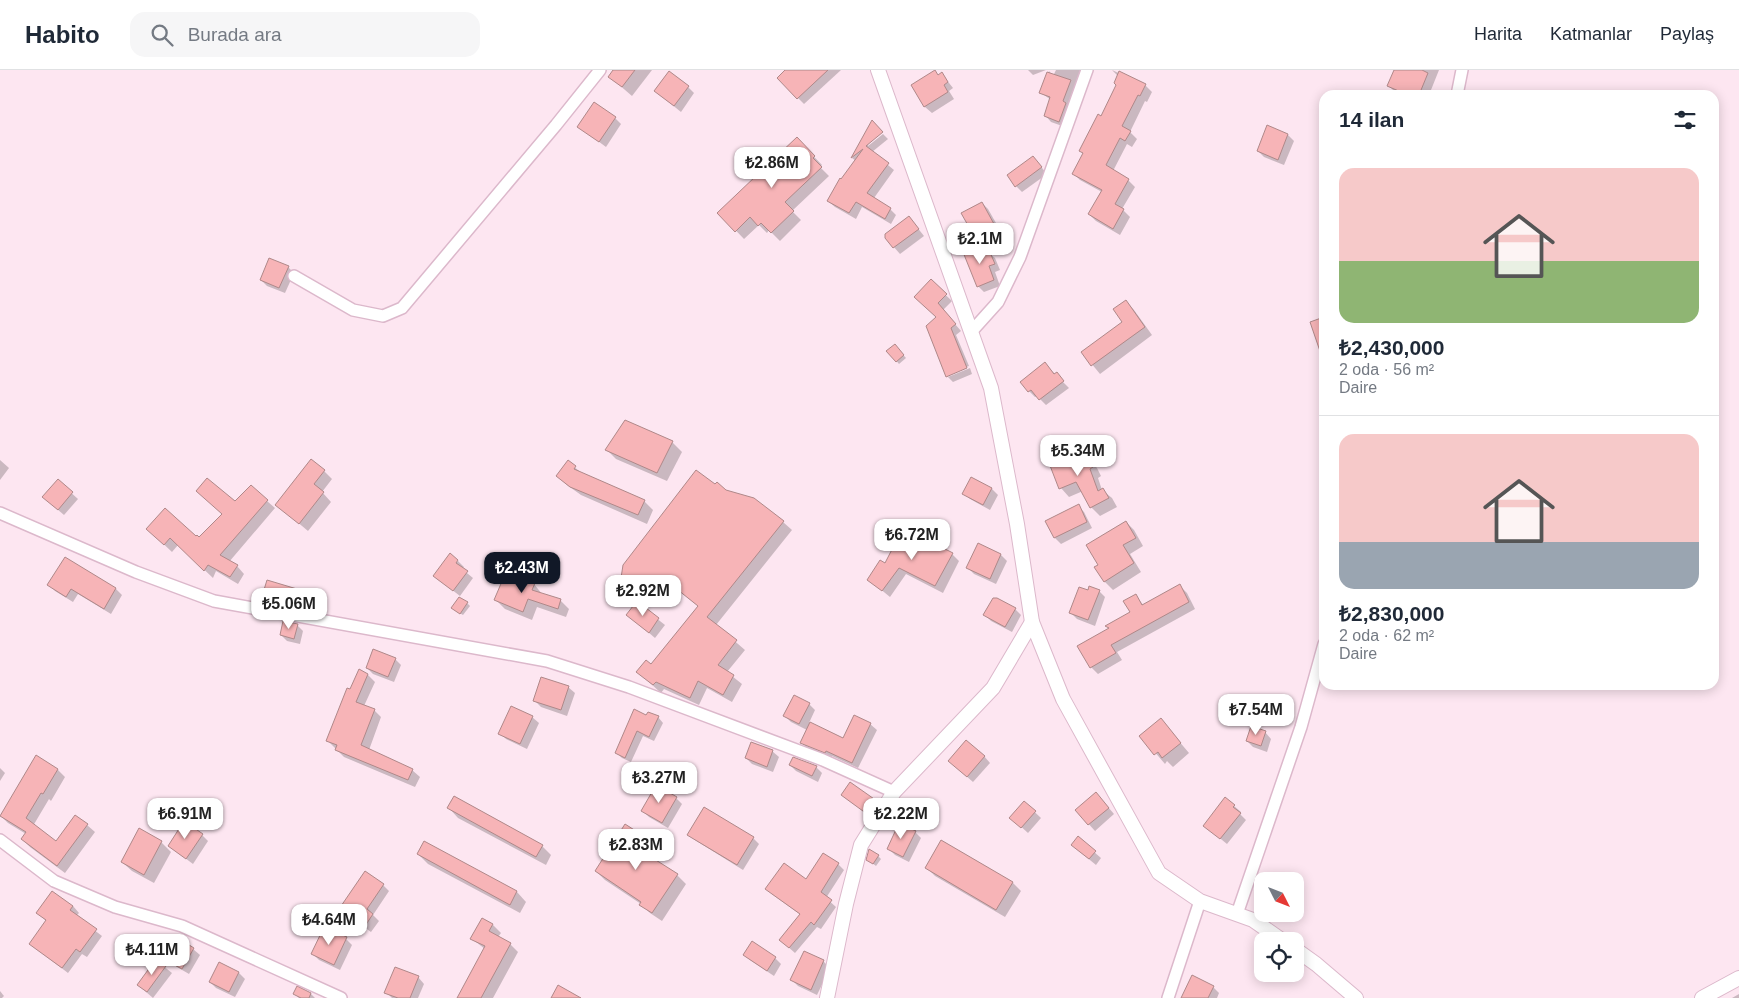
<!DOCTYPE html>
<html lang="tr">
<meta charset="utf-8">
<style>
:root{--surface:#fff;--page:#f6f6f7;--text:#1f2937;--muted:#747a83;--line:#e0e1e3;--accent:#111827}
body{margin:0;font-family:Arial,sans-serif;background:var(--page);color:var(--text);height:100vh;display:flex;flex-direction:column;font-size:19px;white-space:nowrap}
*{box-sizing:border-box;margin:0}
p{font-size:16px;color:var(--muted)}
.icon{flex:none;width:28px;height:28px;fill:none;stroke:currentColor;stroke-width:2;stroke-linecap:round;stroke-linejoin:round}
.map{position:relative;flex:1;overflow:hidden}
.side{position:absolute;left:1319px;top:20px;width:400px;height:600px;display:flex;flex-direction:column;background:var(--surface);border-radius:15px;box-shadow:0 2px 12px #0003}
.side>*{flex:none}
.needle{width:32px;rotate:132deg}
.fabs{position:absolute;left:1254px;top:802px;display:grid;gap:10px}
.fabs a{display:grid;place-items:center;width:50px;height:50px;border-radius:10px;background:var(--surface);box-shadow:0 2px 12px #0003;font-size:25px}
.price{position:absolute;translate:-50% -42px;padding:0 11px;border-radius:10px;background:#fff;color:#222;font-size:16px;line-height:32px;filter:drop-shadow(0 1px 2px #0008)}
.price::after{content:'';position:absolute;left:50%;top:30px;width:15px;height:11px;margin-left:-8px;background:inherit;clip-path:polygon(0 0,100% 0,50% 100%)}
.price.current{background:var(--accent);color:#fff}
ul{padding:0;list-style:none}
li{display:grid;align-content:center;gap:10px;height:265px;padding:0 20px}
li+li{border-top:1px solid var(--line)}
li span{display:grid;place-items:center;height:155px;border-radius:15px;color:#555}
li>.icon{margin-inline-start:auto}
span .icon{width:90px;height:90px;fill:#fffc;stroke-width:1}
li b{font-size:21px}
h2{display:flex;justify-content:space-between;align-items:center;height:60px;padding:0 20px;font-size:21px}
header{display:flex;align-items:center;gap:30px;box-sizing:border-box;height:70px;padding:0 25px;background:var(--surface);border-bottom:1px solid var(--line)}
header strong{font-size:24px}
nav{display:flex;gap:28px;margin-inline-start:auto;font-size:18px}
.search{width:350px;height:45px;background:var(--page);display:flex;align-items:center;gap:12px;box-sizing:border-box;padding:0 18px;border-radius:15px;color:var(--muted);font-size:19px}
.map>svg:first-child{display:block}
.shadow{fill:#0003}
.building{fill:#f7b4b7;stroke:#af8889}
.lines{fill:none;stroke-linecap:round;stroke-linejoin:round}
.minor-casing{stroke:#dcb8cb;stroke-width:14}
.tertiary-casing{stroke:#dcb8cb;stroke-width:16}
.minor{stroke:#fff;stroke-width:11}
.tertiary{stroke:#fff;stroke-width:14}
</style>
<header>
<strong>Habito</strong>
<div class="search"><svg class="icon" aria-label="search" viewBox="0 0 24 24"><circle cx="10" cy="10" r="6"/><path d="M15 15l6 6"/></svg>Burada ara</div>
<nav><a>Harita</a><a>Katmanlar</a><a>Paylaş</a></nav>
</header>
<div class="map">
<svg width="1739" height="928" viewBox="0 0 1739 928">
<rect width="100%" height="100%" fill="#fde6f1"/>
<g class="shadow">
<path d="M615 0H652L632 26 610 7Z"/>
<path d="M787 0H841L804 34 798 28Z"/>
<path d="M1028 0H1046L1033 5Z"/>
<path d="M1056 0H1084L1065 57 1051 52 1045 45 1051 30 1040 22 1049 1 1053 6Z"/>
<path d="M1112 0 1145 15 1152 22 1147 32 1145 31 1130 62 1137 69 1132 77 1127 74 1113 101 1128 110 1135 117 1122 139 1130 147 1120 165 1096 151 1089 144 1102 122 1080 110 1073 103 1084 84 1080 81 1102 47 1117 15 1118 6Z"/>
<path d="M1395 0H1439L1429 25H1400L1396 23 1389 16Z"/>
<path d="M942 4 953 18 949 21 954 29 932 43 925 37 913 15Z"/>
<path d="M688 17 694 23 681 42 655 21Z"/>
<path d="M615 48 621 54 606 77 579 57Z"/>
<path d="M872 52 868 76 883 64 888 69 872 82 894 100 874 128 890 139 896 145 891 154 862 137 856 149 835 137 828 131 856 91 852 88Z"/>
<path d="M1268 57 1288 65 1294 71 1284 95 1264 87 1258 81Z"/>
<path d="M797 69 822 95 820 97 829 106 792 141 801 150 780 171 769 160 767 163 759 155 744 169 719 143Z"/>
<path d="M1033 87 1047 104 1022 122 1016 116Z"/>
<path d="M982 133 988 139 1000 160 981 171 975 165Z"/>
<path d="M909 147 924 166 900 184 886 168Z"/>
<path d="M981 177 995 188 1000 200 995 202 1000 216 984 222 978 216Z"/>
<path d="M288 197 294 203 285 223 267 216 261 210Z"/>
<path d="M931 211 952 231 943 240 961 261 956 265 969 296 948 304V307L970 298 972 304 953 312 947 306Z"/>
<path d="M1126 231 1134 240 1152 265 1100 304 1082 282 1124 252Z"/>
<path d="M897 278 906 288 899 294 888 281Z"/>
<path d="M1045 294 1069 318 1046 335 1037 326 1035 327 1029 321Z"/>
<path d="M625 351 672 372 682 382 667 411 616 389 607 380Z"/>
<path d="M1082 382 1097 398 1101 406 1098 408 1102 420 1112 428 1117 437 1100 446 1091 437 1083 421 1069 427 1061 418Z"/>
<path d="M0 390 9 398 0 410Z"/>
<path d="M568 392 583 404 644 431 653 440 647 454 581 425 567 415 558 406Z"/>
<path d="M324 401 332 409 322 422 331 432 308 461 277 435Z"/>
<path d="M972 408 992 419 998 425 990 440 970 429 964 423Z"/>
<path d="M58 411 78 429 64 445 50 433Z"/>
<path d="M715 416 783 452 792 460 716 555 745 580 727 602 742 614 732 632 707 618 699 635 664 619 661 623 638 602 651 595 698 536 677 519 673 525 662 516 651 530 631 516 622 507Z"/>
<path d="M251 417 275 438 229 492 237 496 244 504 238 514 216 501 213 508 178 475 172 482 155 466 199 469Z"/>
<path d="M1078 436 1084 442 1092 458 1061 474 1055 468Z"/>
<path d="M1126 452 1134 460 1143 476 1130 484 1141 502 1113 520 1105 512 1096 498 1100 495Z"/>
<path d="M952 484 959 491 943 523 906 504 890 527 868 509 885 495Z"/>
<path d="M1001 485 1007 491 996 514 974 504 968 498Z"/>
<path d="M65 489 116 519 122 525 111 544 78 524 73 532 55 521 49 514Z"/>
<path d="M458 491 464 497 462 499 473 508 460 526 434 506Z"/>
<path d="M534 514 542 524 560 530 569 539 566 547 537 537 532 550 505 539 496 530Z"/>
<path d="M1180 516 1187 523 1195 539 1117 582 1122 590 1098 604 1091 597 1109 559 1107 557 1131 543 1136 526 1144 536Z"/>
<path d="M1099 521 1105 527 1095 556 1077 549 1071 543 1089 522Z"/>
<path d="M264 522 306 523 311 528 308 539 269 527Z"/>
<path d="M467 533 470 536 463 545 456 541Z"/>
<path d="M637 533 665 555 655 568 628 545Z"/>
<path d="M1015 539 1021 545 1012 562 991 551 985 545Z"/>
<path d="M297 555 303 561 300 574 287 571 281 565Z"/>
<path d="M395 589 401 595 394 612 373 604 367 598Z"/>
<path d="M360 601 368 605 375 612 364 636 374 640 381 647 369 680 412 700 420 707 415 717 344 687 328 671Z"/>
<path d="M568 617 575 623 567 646 541 637 535 631Z"/>
<path d="M809 634 815 640 809 653 844 670 870 654 877 660 858 698 832 686V688L808 679 802 673 807 660 791 652 785 646Z"/>
<path d="M512 638 532 647 539 653 527 679 506 669 500 663Z"/>
<path d="M647 647H658L663 653 654 671 643 666 631 692 622 688 617 683Z"/>
<path d="M1161 650 1189 683 1173 697 1167 691 1165 694 1141 666Z"/>
<path d="M1265 662 1271 669 1267 682 1253 677 1247 671Z"/>
<path d="M772 681 779 687 773 702 752 694 746 688Z"/>
<path d="M984 686 990 693 973 712 949 691Z"/>
<path d="M36 687 58 700 65 707 51 731 49 729 33 756 56 772 87 755 95 762 65 803 30 777 22 769 26 764 8 753 1 746Z"/>
<path d="M790 695 816 697 822 703 818 712 796 701Z"/>
<path d="M0 698 5 703 0 711Z"/>
<path d="M842 725 876 732 882 738 874 749Z"/>
<path d="M676 728 682 734 668 758 649 747 643 741Z"/>
<path d="M1226 729 1241 742 1239 743 1246 750 1227 774 1205 756Z"/>
<path d="M1102 730 1114 744 1095 761 1076 740Z"/>
<path d="M1024 732 1041 748 1028 763 1017 753Z"/>
<path d="M449 738 542 776 551 785 546 795 458 748Z"/>
<path d="M626 756 638 764 647 773 641 782 677 805 686 814 662 851 650 843 641 834 605 810 596 801Z"/>
<path d="M915 762 921 768 909 792 895 785 889 779Z"/>
<path d="M689 764 753 768 759 774 743 800 695 770Z"/>
<path d="M202 765 208 771 193 794 169 776Z"/>
<path d="M1078 768 1101 788 1096 795 1079 781Z"/>
<path d="M942 771 1013 813 1021 821 1005 847 935 806 926 797Z"/>
<path d="M161 772 171 782 154 813 132 801 122 792Z"/>
<path d="M424 773 517 822 526 832 520 843 428 794 418 784Z"/>
<path d="M878 786 881 789 876 796 868 790Z"/>
<path d="M838 794 844 800 826 828 836 837 821 859 817 857 795 883 787 876 801 845 772 824 806 811Z"/>
<path d="M383 815 389 821 373 845 379 851 371 862 347 845 341 839Z"/>
<path d="M73 836 79 843 76 846 102 866 87 887 82 884 68 903 30 874 46 851 38 843Z"/>
<path d="M493 855 501 863 498 867 510 874 518 882 493 928H458L485 879 472 869Z"/>
<path d="M346 869 352 875 340 900 319 890 313 884Z"/>
<path d="M193 879 200 885 189 904 177 897 171 891Z"/>
<path d="M805 883 824 892 830 898 817 925 798 916 792 910Z"/>
<path d="M744 884 775 888 781 894 774 906 750 890Z"/>
<path d="M157 891 172 903 153 928 138 915Z"/>
<path d="M220 894 239 903 245 909 235 927 216 918 210 912Z"/>
<path d="M418 907 424 914 418 928H392L386 922Z"/>
<path d="M1213 917 1219 923 1217 928H1183Z"/>
<path d="M297 918 311 924 315 928H299L294 923Z"/>
<path d="M0 921 4 926 2 928H0Z"/>
<path d="M1739 924V928H1732Z"/>
</g>
<g class="building">
<path d="M613 0H635L622 17 608 7Z"/>
<path d="M785 0H828L797 29 777 8Z"/>
<path d="M935 0 938 5 942 2 948 12 944 15 948 22 924 37 911 15Z"/>
<path d="M1394 0H1422L1428 3 1419 25H1408L1387 16Z"/>
<path d="M669 1 689 16 674 36 654 21Z"/>
<path d="M1119 1 1146 14 1140 26 1138 25 1122 56 1131 61 1125 71 1120 68 1106 95 1129 109 1115 134 1124 139 1113 159 1088 144 1102 120 1072 104 1083 83 1079 81 1098 44 1101 46 1116 15 1114 13Z"/>
<path d="M1047 2 1071 10 1063 31 1066 33 1059 52 1044 46 1050 27 1039 23Z"/>
<path d="M594 32 616 47 599 72 577 57Z"/>
<path d="M872 50 883 62 866 76 889 93 867 123 891 138 885 149 856 132 849 143 827 131 840 108 841 109 863 79 851 88Z"/>
<path d="M1267 55 1288 64 1278 90 1257 81Z"/>
<path d="M797 67 815 86 813 88 822 97 785 132 794 141 771 163 761 153 758 156 750 147 735 162 717 143Z"/>
<path d="M1033 86 1042 97 1015 117 1007 105Z"/>
<path d="M982 132 994 154 974 166 961 143Z"/>
<path d="M909 146 919 159 893 178 885 168V164Z"/>
<path d="M981 175 984 182 989 180 995 194 989 196 994 210 977 217 963 182Z"/>
<path d="M269 188 289 196 279 218 260 210Z"/>
<path d="M931 209 947 224 938 233 956 254 951 258 967 298 946 307 926 256 936 247 914 227Z"/>
<path d="M1126 230 1145 257 1091 296 1081 282 1122 252 1113 239Z"/>
<path d="M1324 247V286L1322 287 1310 252Z"/>
<path d="M895 274 904 285 896 292 886 281Z"/>
<path d="M1045 292 1054 304 1057 302 1064 311 1039 330 1031 320 1028 322 1020 312Z"/>
<path d="M625 350 673 371 657 403 605 380Z"/>
<path d="M1082 380 1086 389 1089 388 1093 397 1090 399 1098 421 1103 418 1109 428 1090 438 1076 412 1059 419 1049 393Z"/>
<path d="M311 389 325 400 314 414 324 422 299 454 275 435Z"/>
<path d="M568 390 576 396 574 399 645 430 638 445 570 417 556 406Z"/>
<path d="M696 400 715 414 717 412 726 420 754 428 784 451 707 547 737 570 718 595 734 605 723 625 698 611 690 628 656 612 653 615 636 602 646 590 651 594 698 536 668 512 664 517 653 508 642 523 621 508 623 495Z"/>
<path d="M971 407 992 418 983 435 962 424Z"/>
<path d="M207 408 235 431 251 415 268 430 220 485 238 495 230 507 208 495 204 501 170 468 164 475 146 459 165 438 196 466 197 465 199 467 222 444 196 421Z"/>
<path d="M58 409 73 422 58 440 42 427Z"/>
<path d="M1079 434 1087 452 1054 468 1045 451Z"/>
<path d="M1126 451 1136 468 1123 475 1134 493 1104 512 1094 497 1098 495 1086 475Z"/>
<path d="M903 458 953 483 935 516 899 498 882 521 867 510 880 490 885 493Z"/>
<path d="M978 473 1001 484 990 509 966 498Z"/>
<path d="M450 483 458 490 456 493 468 501 453 521 433 506Z"/>
<path d="M65 487 116 518 104 539 71 519 66 527 47 515Z"/>
<path d="M506 502 535 513 532 520 561 529 558 539 528 529 523 542 494 530Z"/>
<path d="M267 510 307 522 303 535 263 523Z"/>
<path d="M1180 514 1189 532 1111 575 1116 583 1090 598 1077 576 1109 558 1105 556 1130 542 1123 531 1136 524 1142 535Z"/>
<path d="M1089 516 1100 520 1088 550 1069 543 1079 517 1088 520Z"/>
<path d="M459 527 468 532 460 544 451 538Z"/>
<path d="M993 528H997L1016 538 1005 557 983 545Z"/>
<path d="M637 531 659 548 649 563 626 545Z"/>
<path d="M283 551 298 554 294 569 280 565Z"/>
<path d="M373 579 396 588 388 607 366 598Z"/>
<path d="M359 599 368 604 356 632 375 639 361 675 413 699 408 710 335 680 337 675 326 671 347 618 350 619Z"/>
<path d="M541 607 569 616 561 640 533 631Z"/>
<path d="M794 625 810 633 799 654 783 646Z"/>
<path d="M511 636 533 646 520 674 498 664Z"/>
<path d="M634 639 646 645 648 642 659 646 649 667 637 661 625 688 615 683Z"/>
<path d="M854 645 871 653 852 693 826 681 825 683 800 673 810 652 843 668Z"/>
<path d="M1161 648 1181 673 1162 688 1158 682 1154 685 1139 666Z"/>
<path d="M1251 656 1266 661 1261 676 1246 671Z"/>
<path d="M966 670 985 686 967 707 948 691Z"/>
<path d="M751 672 773 680 767 697 745 688Z"/>
<path d="M36 685 58 699 43 724 41 723 26 748 56 771 75 745 88 754 57 796 21 769 26 762 0 746Z"/>
<path d="M793 687 817 696 812 706 789 695Z"/>
<path d="M850 712 877 731 867 744 841 725Z"/>
<path d="M656 715 677 727 662 753 641 741Z"/>
<path d="M1096 722 1109 738 1088 755 1075 740Z"/>
<path d="M454 726 543 775 536 787 447 738Z"/>
<path d="M1225 727 1235 735 1233 737 1241 743 1220 769 1203 756Z"/>
<path d="M1024 731 1036 741 1021 758 1009 748Z"/>
<path d="M704 737 754 767 737 795 687 765Z"/>
<path d="M184 751 203 764 186 789 168 776Z"/>
<path d="M899 753 916 761 903 787 887 779Z"/>
<path d="M625 754 639 763 632 775 678 804 652 843 639 835 641 832 595 801Z"/>
<path d="M139 758 162 771 144 805 121 792Z"/>
<path d="M1078 766 1096 781 1089 789 1071 775Z"/>
<path d="M941 770 1013 812 996 840 925 798Z"/>
<path d="M424 771 517 821 510 835 417 784Z"/>
<path d="M869 779 879 785 873 794 866 790Z"/>
<path d="M823 783 839 793 821 822 832 830 814 855 811 852 789 878 779 870 800 844 765 819 784 793 806 809Z"/>
<path d="M365 801 384 814 367 839 373 844 365 856 339 839Z"/>
<path d="M52 821 73 836 70 840 97 859 80 882 76 879 62 898 29 874 46 850 36 843Z"/>
<path d="M482 848 493 854 489 861 511 873 481 928H457L485 876 470 869Z"/>
<path d="M324 857 347 867 334 895 311 884Z"/>
<path d="M181 870 194 878 182 899 169 892Z"/>
<path d="M752 871 776 887 767 901 743 885Z"/>
<path d="M804 881 824 890 811 920 790 910Z"/>
<path d="M156 889 166 896 147 922 137 915Z"/>
<path d="M219 892 239 902 229 922 209 912Z"/>
<path d="M395 897 419 906 410 928H398L384 923Z"/>
<path d="M1192 905 1214 916 1208 928H1181Z"/>
<path d="M558 915 581 928H551Z"/>
<path d="M297 916 311 923 309 928H301L293 924Z"/>
</g>
<g class="lines">
<defs>
<g id="minor">
<path d="M1457 25 1462 0"/>
<path d="M294 206 353 240 383 246 402 238 556 55 600 0"/>
<path d="M971 262 998 232 1020 187 1087 0"/>
<path d="M0 443 136 502 214 531 547 591 629 617 823 690 894 722"/>
<path d="M0 770 54 811 115 837 182 856 341 928"/>
<path d="M1237 844 1301 657 1324 574"/>
<path d="M1168 928 1200 831"/>
</g>
<g id="tertiary">
<path d="M878 0 991 318 1017 454 1032 552 1063 629 1159 803 1200 831 1253 850 1283 871"/>
<path d="M1295 879 1316 894 1356 928"/>
<path d="M827 928 846 834 861 775 894 722 993 618 1032 552"/>
<path d="M1702 928 1739 908"/>
</g>
</defs>
<use href="#minor" class="minor-casing"/>
<use href="#tertiary" class="tertiary-casing"/>
<use href="#minor" class="minor"/>
<use href="#tertiary" class="tertiary"/>
</g>
</svg>
<div class="fabs">
<a><svg class="needle" viewBox="-14 -14 28 28"><path d="M0-13l5 13h-10z" fill="#e53935"/><path d="M0 13l5-13h-10z" fill="#747a83"/></svg></a>
<a><svg class="icon" aria-label="locate" viewBox="0 0 24 24"><circle cx="12" cy="12" r="6"/><path d="M12 2v4M12 18v4M2 12h4M18 12h4"/></svg></a>
</div>
<b class="price" style="left:772px;top:119px">₺2.86M</b>
<b class="price" style="left:980px;top:195px">₺2.1M</b>
<b class="price" style="left:1078px;top:407px">₺5.34M</b>
<b class="price" style="left:912px;top:491px">₺6.72M</b>
<b class="price current" style="left:522px;top:524px">₺2.43M</b>
<b class="price" style="left:643px;top:547px">₺2.92M</b>
<b class="price" style="left:289px;top:560px">₺5.06M</b>
<b class="price" style="left:1256px;top:666px">₺7.54M</b>
<b class="price" style="left:659px;top:734px">₺3.27M</b>
<b class="price" style="left:185px;top:770px">₺6.91M</b>
<b class="price" style="left:901px;top:770px">₺2.22M</b>
<b class="price" style="left:636px;top:801px">₺2.83M</b>
<b class="price" style="left:329px;top:876px">₺4.64M</b>
<b class="price" style="left:152px;top:906px">₺4.11M</b>
<section class="side">
<h2>14 ilan<svg class="icon" aria-label="filters" viewBox="0 0 24 24"><path d="M4 7h16M4 17h16"/><circle cx="9" cy="7" r="2"/><circle cx="15" cy="17" r="2"/></svg></h2>
<ul>
<li><span style="background:linear-gradient(#f6c9c9 60%,#8fb573 0)"><svg class="icon" aria-label="home" viewBox="0 0 24 24"><path d="M3 11l9-7 9 7M6 9v11h12V9"/></svg></span><div><b>₺2,430,000</b><p>2 oda · 56 m²</p><p>Daire</p></div></li>
<li><span style="background:linear-gradient(#f6c9c9 70%,#9aa5b1 0)"><svg class="icon" aria-label="home" viewBox="0 0 24 24"><path d="M3 11l9-7 9 7M6 9v11h12V9"/></svg></span><div><b>₺2,830,000</b><p>2 oda · 62 m²</p><p>Daire</p></div></li>
</ul>
</section>
</div>
